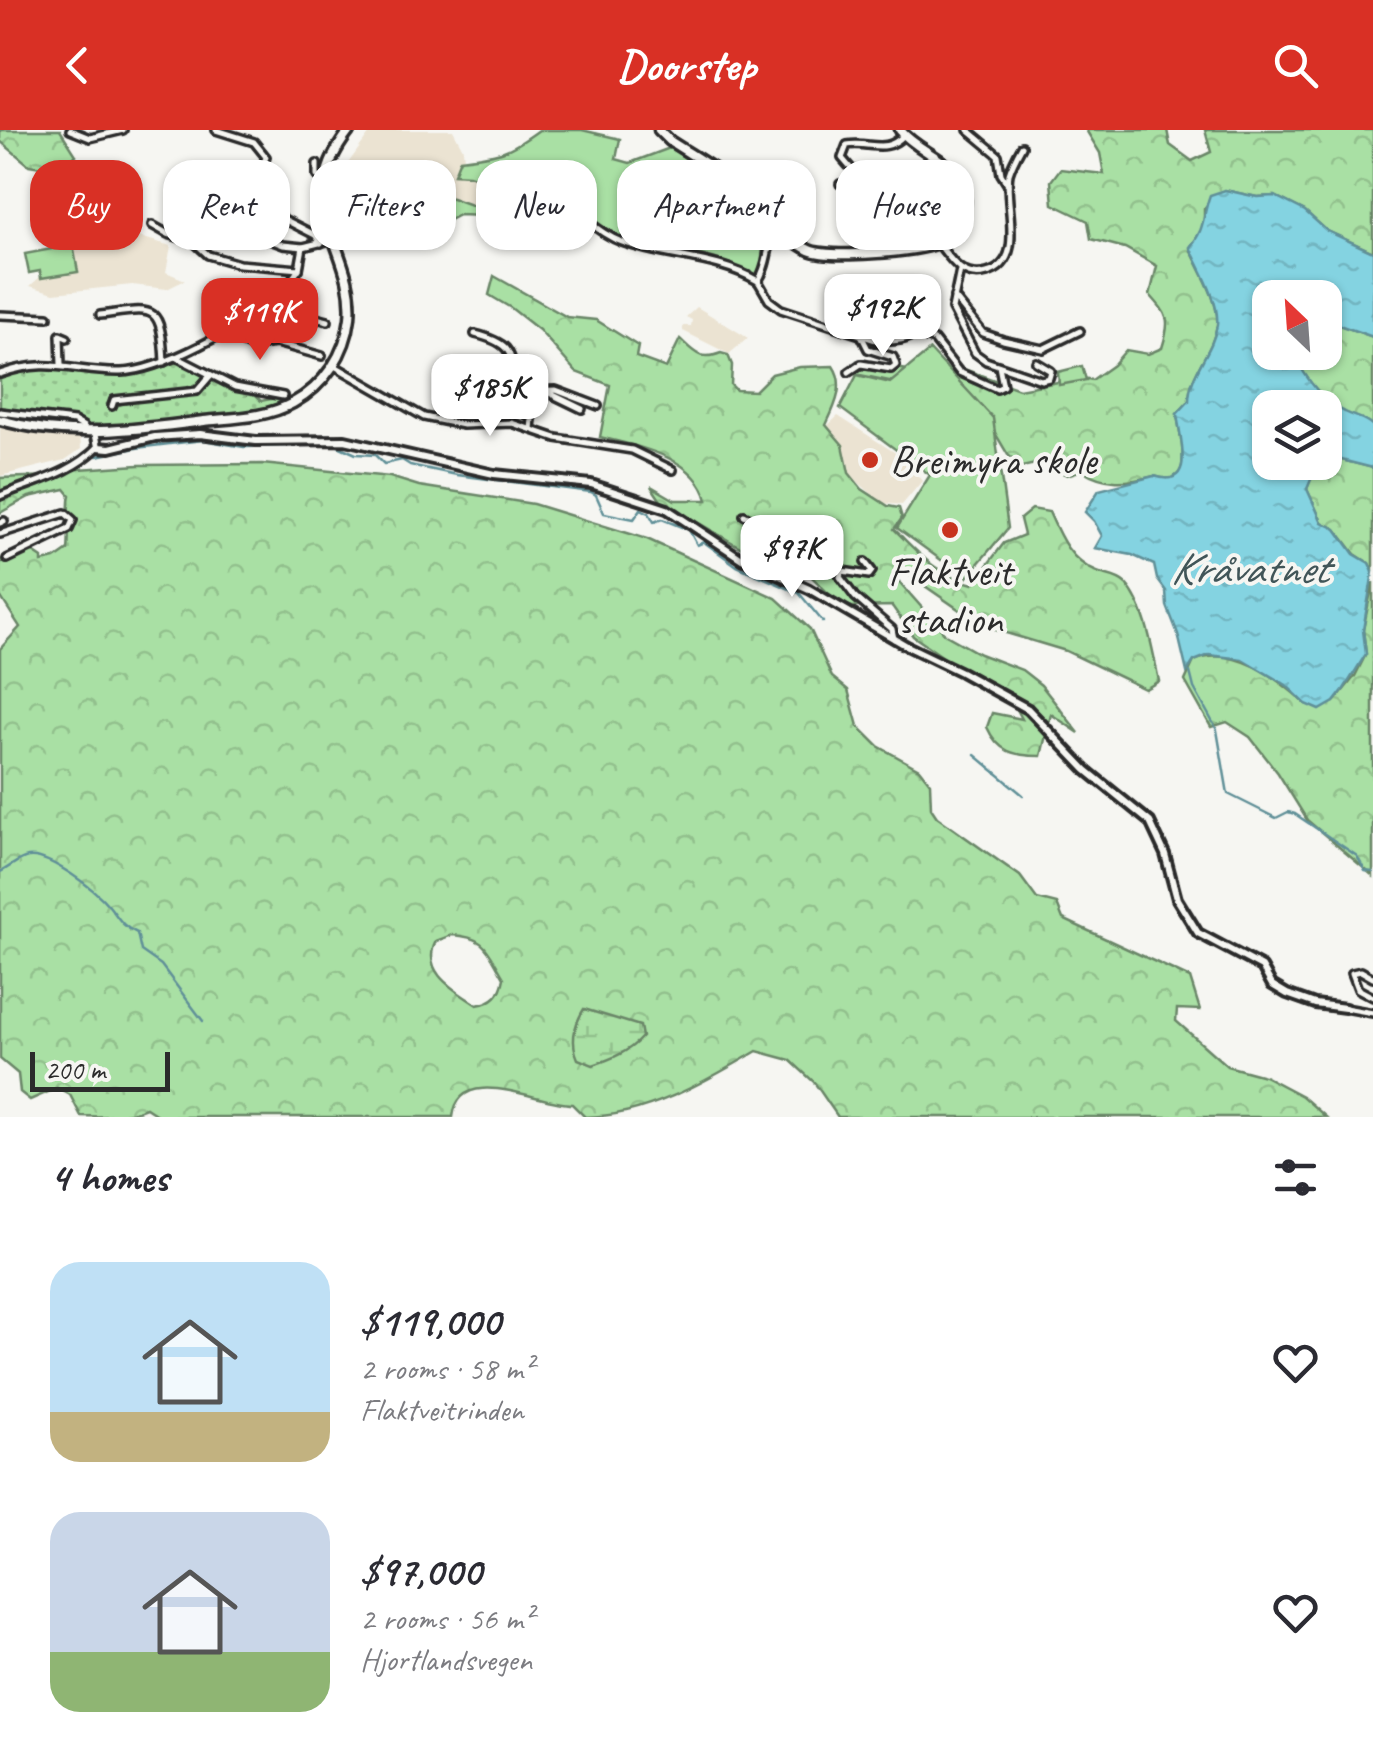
<!DOCTYPE html>
<meta charset="utf-8">
<style>
:root{--surface:#fff;--page:#f7f7f7;--text:#2b2b33;--muted:#7c7c81;--accent:#d93025}
body{margin:0;font-family:Caveat,sans-serif;background:var(--page);color:var(--text);height:100vh;display:flex;flex-direction:column;font-size:38px;white-space:nowrap}
*{box-sizing:border-box;margin:0}
p{font-size:32px;color:var(--muted)}
.icon{flex:none;width:55px;height:55px;fill:none;stroke:currentColor;stroke-width:2;stroke-linecap:round;stroke-linejoin:round}
.map{position:relative;height:987px;overflow:hidden}
.panel{display:flex;flex-direction:column;background:var(--surface);flex:1}
.panel>*{flex:none}
.hud{position:absolute;left:30px;top:30px;width:1315px;height:90px;display:flex;gap:20px}
.needle{width:65px;rotate:335deg}
.controls{position:absolute;left:1252px;top:150px;display:grid;gap:20px}
.controls a{display:grid;place-items:center;width:90px;height:90px;border-radius:20px;background:var(--surface);box-shadow:0 2px 8px #0004;font-size:50px}
.scale{position:absolute;left:30px;bottom:25px;width:140px;box-sizing:border-box;padding-left:10px;border:5px solid #2b2b2b;border-top:0;font-size:28px;line-height:35px;white-space:nowrap;color:#2b2b2b;-webkit-text-stroke:8px #f6f6f2;paint-order:stroke}
.price{position:absolute;translate:-50% -85px;padding:0 22px;border-radius:20px;background:#fff;color:#222;font-size:32px;line-height:65px;filter:drop-shadow(0 2px 5px #0008)}
.price::after{content:'';position:absolute;left:50%;top:60px;width:30px;height:22px;margin-left:-15px;background:inherit;clip-path:polygon(0 0,100% 0,50% 100%)}
.price.active{background:var(--accent);color:#fff}
ul{padding:0;list-style:none}
li{display:flex;align-items:center;gap:30px;height:250px;padding:0 50px}
li span{display:grid;place-items:center;flex:none;width:280px;height:200px;border-radius:30px;color:#555}
li>.icon{margin-inline-start:auto}
span .icon{width:120px;height:120px;fill:#fffc;stroke-width:1}
li b{font-size:42px}
h2{display:flex;justify-content:space-between;align-items:center;height:120px;padding:0 50px;font-size:42px}
.pill{padding:0 35px;border-radius:30px;background:var(--surface);box-shadow:0 2px 8px #0004;font-size:35px;line-height:90px}
.pill.active{background:var(--accent);color:#fff}
header{display:flex;justify-content:space-between;align-items:center;height:130px;padding:0 50px;background:var(--accent);color:#fff;font-size:45px;font-weight:800}
.map>svg:first-child{display:block}
.built{fill:#ebe3d2}
.grass{fill:url(#grass-dots);stroke:#6a8668;stroke-width:2.5}
.forest{fill:url(#forest-crowns);stroke:#6a8668;stroke-width:2.5;fill-rule:evenodd}
.wetland{fill:url(#wetland-marsh);stroke:#6a8668;stroke-width:2.5}
.park{fill:#a9e0a4;stroke:#6a8668;stroke-width:2.5}
.water{fill:url(#water-ripples);stroke:#609098;stroke-width:2.5}
.lines{fill:none;stroke-linecap:round;stroke-linejoin:round}
.stream{stroke:#609098;stroke-width:2.5}
.minor-casing{stroke:#2b2b2b;stroke-width:12}
.tertiary-casing{stroke:#2b2b2b;stroke-width:14}
.secondary-casing{stroke:#2b2b2b;stroke-width:15}
.minor{stroke:#f6f6f2;stroke-width:5}
.tertiary{stroke:#f6f6f2;stroke-width:6}
.secondary{stroke:#f6f6f2;stroke-width:8}
.poi-dot{fill:#c8321e;stroke:#f6f6f2;stroke-width:4}
.labels{text-anchor:middle;dominant-baseline:central;stroke-width:8;stroke-linejoin:round;paint-order:stroke}
.poi-label{font-size:42px;fill:#2b2b2b;stroke:#f6f6f2;text-anchor:start}
.water-label{font-size:45px;font-style:italic;fill:#415558;stroke:#f6f6f2}
</style>
<header><svg class="icon" aria-label="back" viewBox="0 0 24 24"><path d="M15 5l-7 7 7 7"/></svg>Doorstep<svg class="icon" aria-label="search" viewBox="0 0 24 24"><circle cx="10" cy="10" r="6"/><path d="M15 15l6 6"/></svg></header>
<div class="map">
<svg width="1373" height="987" viewBox="0 0 1373 987">
<defs>
<pattern id="grass-dots" width="8" height="8" patternUnits="userSpaceOnUse" patternTransform="scale(2.5)"><rect width="8" height="8" fill="#a9e0a4"/><path d="M2 2h.1M6 6h.1" fill="none" stroke="#92c08d" stroke-width="1.8" stroke-linecap="round"/></pattern>
<pattern id="forest-crowns" width="20" height="18" patternUnits="userSpaceOnUse" patternTransform="scale(2.5)"><rect width="20" height="18" fill="#a9e0a4"/><path d="M2 6a3 3 0 1 1 6 0M12 15a3 3 0 1 1 6 0" fill="none" stroke="#92c08d"/></pattern>
<pattern id="wetland-marsh" width="20" height="14" patternUnits="userSpaceOnUse" patternTransform="scale(2.5)"><rect width="20" height="14" fill="#a9e0a4"/><path d="M1 5h8M5 5V1M11 12h8M15 12V8" fill="none" stroke="#92c08d"/></pattern>
<pattern id="water-ripples" width="26" height="14" patternUnits="userSpaceOnUse" patternTransform="scale(2.5)"><rect width="26" height="14" fill="#84d3e1"/><path d="M2 4q2-2 4 0t4 0M15 11q2-2 4 0t4 0" fill="none" stroke="#72b5c1"/></pattern>
</defs>
<rect width="100%" height="100%" fill="#f6f6f2"/>
<filter id="ink" filterUnits="userSpaceOnUse"><feTurbulence type="fractalNoise" baseFrequency=".01" numOctaves="2"/><feDisplacementMap in="SourceGraphic" scale="20" xChannelSelector="R" yChannelSelector="G"/><feConvolveMatrix kernelMatrix="1 2 1 2 8 2 1 2 1" color-interpolation-filters="sRGB"/></filter>
<g filter="url(#ink)">
<g class="built">
<path d="M372 0H453L463 19 464 30 495 41 485 80 446 66 399 84 332 75 339 46Z"/>
<path d="M92 93 171 116 166 142 185 150 167 159 132 155 54 163 30 156 41 146 77 140 73 115 87 107 93 98Z"/>
<path d="M697 177 748 208 729 224 683 201V196H691L692 190 686 187Z"/>
<path d="M838 286 905 329 922 351 902 375 882 373 834 331 826 297Z"/>
<path d="M0 295 80 304 81 319 65 330 0 346Z"/>
</g>
<path class="grass" d="M175 230 205 246 199 259 132 268 114 265 107 274 112 278C143 262 187 277 211 249L255 265 261 271 281 267 285 272 265 279C176 289 89 307 0 285V246C46 231 75 246 120 245 139 245 157 237 175 230Z"/>
<g class="forest">
<path d="M0 0H60L76 25 60 40 29 35 0 11Z"/>
<path d="M1086 0H1167L1170 15 1192 31 1211 22 1205 0H1373V122L1327 101 1305 81 1275 66 1257 67 1225 60 1204 79V97L1190 118C1199 139 1220 172 1217 195 1213 222 1189 243 1189 271L1177 284C1180 309 1197 360 1154 346 1127 353 1105 355 1082 340L1067 345 1040 333 1022 337 1008 325 988 291 899 253 855 244 857 231 913 241 964 239 1019 259 1058 252 1071 245 1092 250 1113 235 1126 220 1148 224 1162 218C1171 190 1169 186 1150 165L1157 136 1125 118 1091 109 1088 91 1053 74 1051 51 1060 39 1104 44 1100 23Z"/>
<path d="M446 66 485 80 483 86 459 85 434 98 416 89 405 98 396 92 399 84Z"/>
<path d="M494 146 567 187 596 190 638 216 636 227 666 238 680 209C695 223 700 231 721 223L728 225 732 235 731 255 736 260 755 261 772 244 800 237 833 236C846 255 835 276 826 295L843 315 849 343 862 359 888 376 899 378 902 388 894 399C921 425 936 445 973 454L1004 413 1024 405 1020 389 1032 379 1049 382C1060 407 1070 431 1097 442 1107 446 1118 446 1126 454 1146 476 1153 522 1159 551L1145 559 1066 521 983 496 906 443 895 447 946 505 980 524 1022 540 1041 555 1079 603 1051 584 1041 626C1014 626 998 622 987 597L992 583 1022 589 1009 564 959 538 913 506 892 476 852 477 837 472 809 444 766 432 661 371 651 356 675 370H707C696 327 638 316 600 307L610 255 576 242 539 200 511 178 489 165Z"/>
<path d="M1325 190 1373 207V296C1364 288 1353 287 1342 281 1320 269 1303 245 1293 223L1325 222Z"/>
<path d="M1334 328 1373 338V442L1369 433 1355 424 1336 399 1322 392 1307 359 1316 333Z"/>
<path d="M262 334 390 347 419 356 533 374 647 409 776 468 810 499 832 547 848 560 858 596 878 616 919 639 930 653 931 678 937 687 1020 746 1037 769 1057 774 1063 789 1190 848 1200 880 1177 879 1176 891 1227 936 1264 946 1302 966 1326 987H838L814 952 790 930 757 921C706 951 646 987 585 987L572 974C541 975 459 931 453 987H160L146 978C124 987 105 987 81 986L70 965 57 958 30 970 20 962 18 944 0 929V519L20 497 0 466V430L30 420 42 428V432L55 429 68 420C70 405 67 374 70 365L65 359 29 367 0 383V348L54 346 79 339 139 335ZM452 805C487 807 487 820 504 848 501 865 494 872 477 875 455 860 420 842 436 811Z"/>
<path d="M1373 452V746L1307 690 1278 643 1250 607 1227 592 1211 597 1185 551 1194 531C1234 514 1277 548 1306 574L1334 572 1355 546 1366 524 1363 500Z"/>
</g>
<path class="wetland" d="M584 879 640 896 642 907C629 922 611 929 593 935L578 929C570 911 574 895 584 879Z"/>
<g class="park">
<path d="M539 0H582L620 9 616 29 630 33 670 18 736 61 770 93 763 110 761 143 754 146C706 114 643 125 594 94L595 91 571 66 527 54 512 86 488 76 496 54 469 45 454 44 460 29C500 24 506 24 539 0Z"/>
<path d="M426 43 434 60 408 72 400 56Z"/>
<path d="M73 115 78 142 41 148 40 141 29 143 25 124Z"/>
<path d="M930 220 993 288 1008 398 966 448 897 398 930 345 840 278 857 245 890 253Z"/>
<path d="M1082 236 1086 250 1059 255 1058 242Z"/>
</g>
<path class="water" d="M1225 60 1257 67 1275 66 1305 81 1327 101 1373 122V207L1325 190V168H1270V222L1293 223C1304 245 1321 271 1345 282 1355 287 1365 288 1373 296V338L1334 328 1325 331V278H1270V332L1318 333 1307 359 1322 392 1336 399 1354 424 1369 433 1373 442 1363 500 1366 524 1344 559 1334 572 1320 580 1306 574 1286 555 1242 529 1209 525 1194 531 1187 542 1178 504 1167 476 1166 461 1157 449 1154 435 1132 425 1095 418 1102 406 1094 391 1085 382 1099 360 1154 346C1197 360 1180 309 1177 284L1189 271C1189 243 1213 222 1217 195 1220 171 1199 138 1190 117 1206 98 1202 86 1210 65Z"/>
<g class="lines">
<g class="stream">
<path d="M97 326 136 318 203 310 244 317 336 315 356 324 375 325 384 334 402 330 410 335 457 345 591 362 596 365 604 383 634 389 641 379 649 383 654 392 662 389 689 400 697 415 704 412 737 436 799 463 823 492"/>
<path d="M1190 542 1194 558 1217 600 1228 664 1276 688 1288 682 1295 684 1357 726 1365 741 1373 742"/>
<path d="M975 625 1023 665"/>
<path d="M0 742C9 738 18 729 28 727 48 723 96 760 109 776 119 788 121 796 137 803L141 821 161 835 203 891"/>
</g>
<defs>
<g id="minor">
<path d="M70 0 90 8 123 0"/>
<path d="M216 0 254 12 266 27 257 54 260 77 315 105 321 113"/>
<path d="M968 0 998 25 1001 44 1008 55"/>
<path d="M317 34V46L324 49"/>
<path d="M840 54 853 56 859 48 842 28 847 15C870 11 885 25 904 5"/>
<path d="M178 56 174 69 178 75 283 115 303 117 331 110"/>
<path d="M152 95 168 104 194 112 208 125 239 134 299 139"/>
<path d="M540 108 554 94 562 74C584 85 599 104 622 112 669 129 714 126 758 151 770 133 766 112 778 94"/>
<path d="M938 113C951 130 963 150 987 143 1028 132 1003 73 1009 44 1012 34 1017 25 1022 16"/>
<path d="M960 140 952 179 975 223 986 231 1027 245 1041 250 1049 248 1051 241 1036 232"/>
<path d="M758 151 769 170 781 179 879 211C891 211 909 212 917 201L915 195 910 197 906 208"/>
<path d="M280 166 299 139 303 117"/>
<path d="M954 167 983 203 1003 210 1043 219 1080 201"/>
<path d="M269 176 328 191"/>
<path d="M0 185 48 187"/>
<path d="M100 185C154 178 161 172 164 232"/>
<path d="M221 202 250 216 276 213 322 226"/>
<path d="M475 204C503 211 517 219 511 252"/>
<path d="M915 204 934 210 959 242 997 259 1003 256 999 236"/>
<path d="M176 227 235 257 283 266"/>
<path d="M61 235 60 205 67 208"/>
<path d="M333 235 424 287 463 295 512 293 556 308 632 320 673 340"/>
<path d="M849 242 861 234 891 239 896 235 893 227 868 219 862 207"/>
<path d="M0 244C50 226 73 243 121 242 163 241 239 196 273 172"/>
<path d="M547 262 582 279"/>
<path d="M112 276 114 270 197 261 210 246"/>
<path d="M0 282 74 291 84 297"/>
<path d="M531 299 532 289C514 270 476 282 463 255L466 247 473 244 511 252 526 261 556 260 598 276"/>
<path d="M0 366C35 351 70 345 98 317"/>
<path d="M744 385C768 398 828 424 842 441L840 447 855 467 892 499 894 509"/>
<path d="M0 393 4 391"/>
<path d="M0 404 65 383 73 390 69 399 7 429"/>
<path d="M842 441 869 445 872 441 865 432"/>
<path d="M1373 848 1361 841 1352 843 1358 859 1373 867"/>
<path d="M1345 878 1373 883"/>
</g>
<path id="tertiary" d="M95 301 98 317 110 318 155 307 200 304 256 311 345 310 494 344 591 354 667 379 742 429 809 459 907 516 961 542 1028 579 1086 640 1150 692 1165 724 1177 769 1198 803 1262 837 1272 855 1287 864 1315 874 1345 878"/>
<g id="secondary">
<path d="M659 0 670 11C698 29 728 46 753 67 773 83 785 109 809 120 829 129 917 122 938 113 960 104 970 76 962 55 951 29 918 22 900 0"/>
<path d="M0 290C68 309 135 300 204 291 233 288 266 288 293 273 324 256 346 224 350 188 357 117 288 78 350 0"/>
</g>
</defs>
<use href="#minor" class="minor-casing"/>
<use href="#tertiary" class="tertiary-casing"/>
<use href="#secondary" class="secondary-casing"/>
<use href="#minor" class="minor"/>
<use href="#tertiary" class="tertiary"/>
<use href="#secondary" class="secondary"/>
</g>
</g>
<g class="poi-dot">
<circle cx="870" cy="330" r="10"/>
<circle cx="950" cy="400" r="10"/>
</g>
<g class="labels">
<g class="poi-label">
<text x="890" y="330">Breimyra skole</text>
<text x="950" y="441" text-anchor="middle">Flaktveit<tspan x="950" dy="48">stadion</tspan></text>
</g>
<g class="water-label">
<text x="1249" y="438">Kråvatnet</text>
</g>
</g>
</svg>
<div class="controls">
<a><svg class="needle" viewBox="-14 -14 28 28"><path d="M0-13l5 13h-10z" fill="#e53935"/><path d="M0 13l5-13h-10z" fill="#7c7c81"/></svg></a>
<a><svg class="icon" aria-label="layers" viewBox="0 0 24 24"><path d="M12 4l9 5-9 5-9-5zM3 14l9 5 9-5"/></svg></a>
</div>
<div class="scale">200 m</div>
<b class="price" style="left:883px;top:229px">$192K</b>
<b class="price active" style="left:260px;top:233px">$119K</b>
<b class="price" style="left:490px;top:309px">$185K</b>
<b class="price" style="left:792px;top:470px">$97K</b>
<div class="hud">
<a class="pill active">Buy</a>
<a class="pill">Rent</a>
<a class="pill">Filters</a>
<a class="pill">New</a>
<a class="pill">Apartment</a>
<a class="pill">House</a>
</div>
</div>
<section class="panel">
<h2>4 homes<svg class="icon" aria-label="filters" viewBox="0 0 24 24"><path d="M4 7h16M4 17h16"/><circle cx="9" cy="7" r="2"/><circle cx="15" cy="17" r="2"/></svg></h2>
<ul>
<li><span style="background:linear-gradient(#bfe0f5 75%,#c2b280 0)"><svg class="icon" aria-label="home" viewBox="0 0 24 24"><path d="M3 11l9-7 9 7M6 9v11h12V9"/></svg></span><div><b>$119,000</b><p>2 rooms · 58 m²</p><p>Flaktveitrinden</p></div><svg class="icon" aria-label="heart" viewBox="0 0 24 24"><path d="M12 20l-8-8c-3-5 5-10 8-4 3-6 11-1 8 4z"/></svg></li>
<li><span style="background:linear-gradient(#c9d6e8 70%,#8fb573 0)"><svg class="icon" aria-label="home" viewBox="0 0 24 24"><path d="M3 11l9-7 9 7M6 9v11h12V9"/></svg></span><div><b>$97,000</b><p>2 rooms · 56 m²</p><p>Hjortlandsvegen</p></div><svg class="icon" aria-label="heart" viewBox="0 0 24 24"><path d="M12 20l-8-8c-3-5 5-10 8-4 3-6 11-1 8 4z"/></svg></li>
</ul>
</section>
